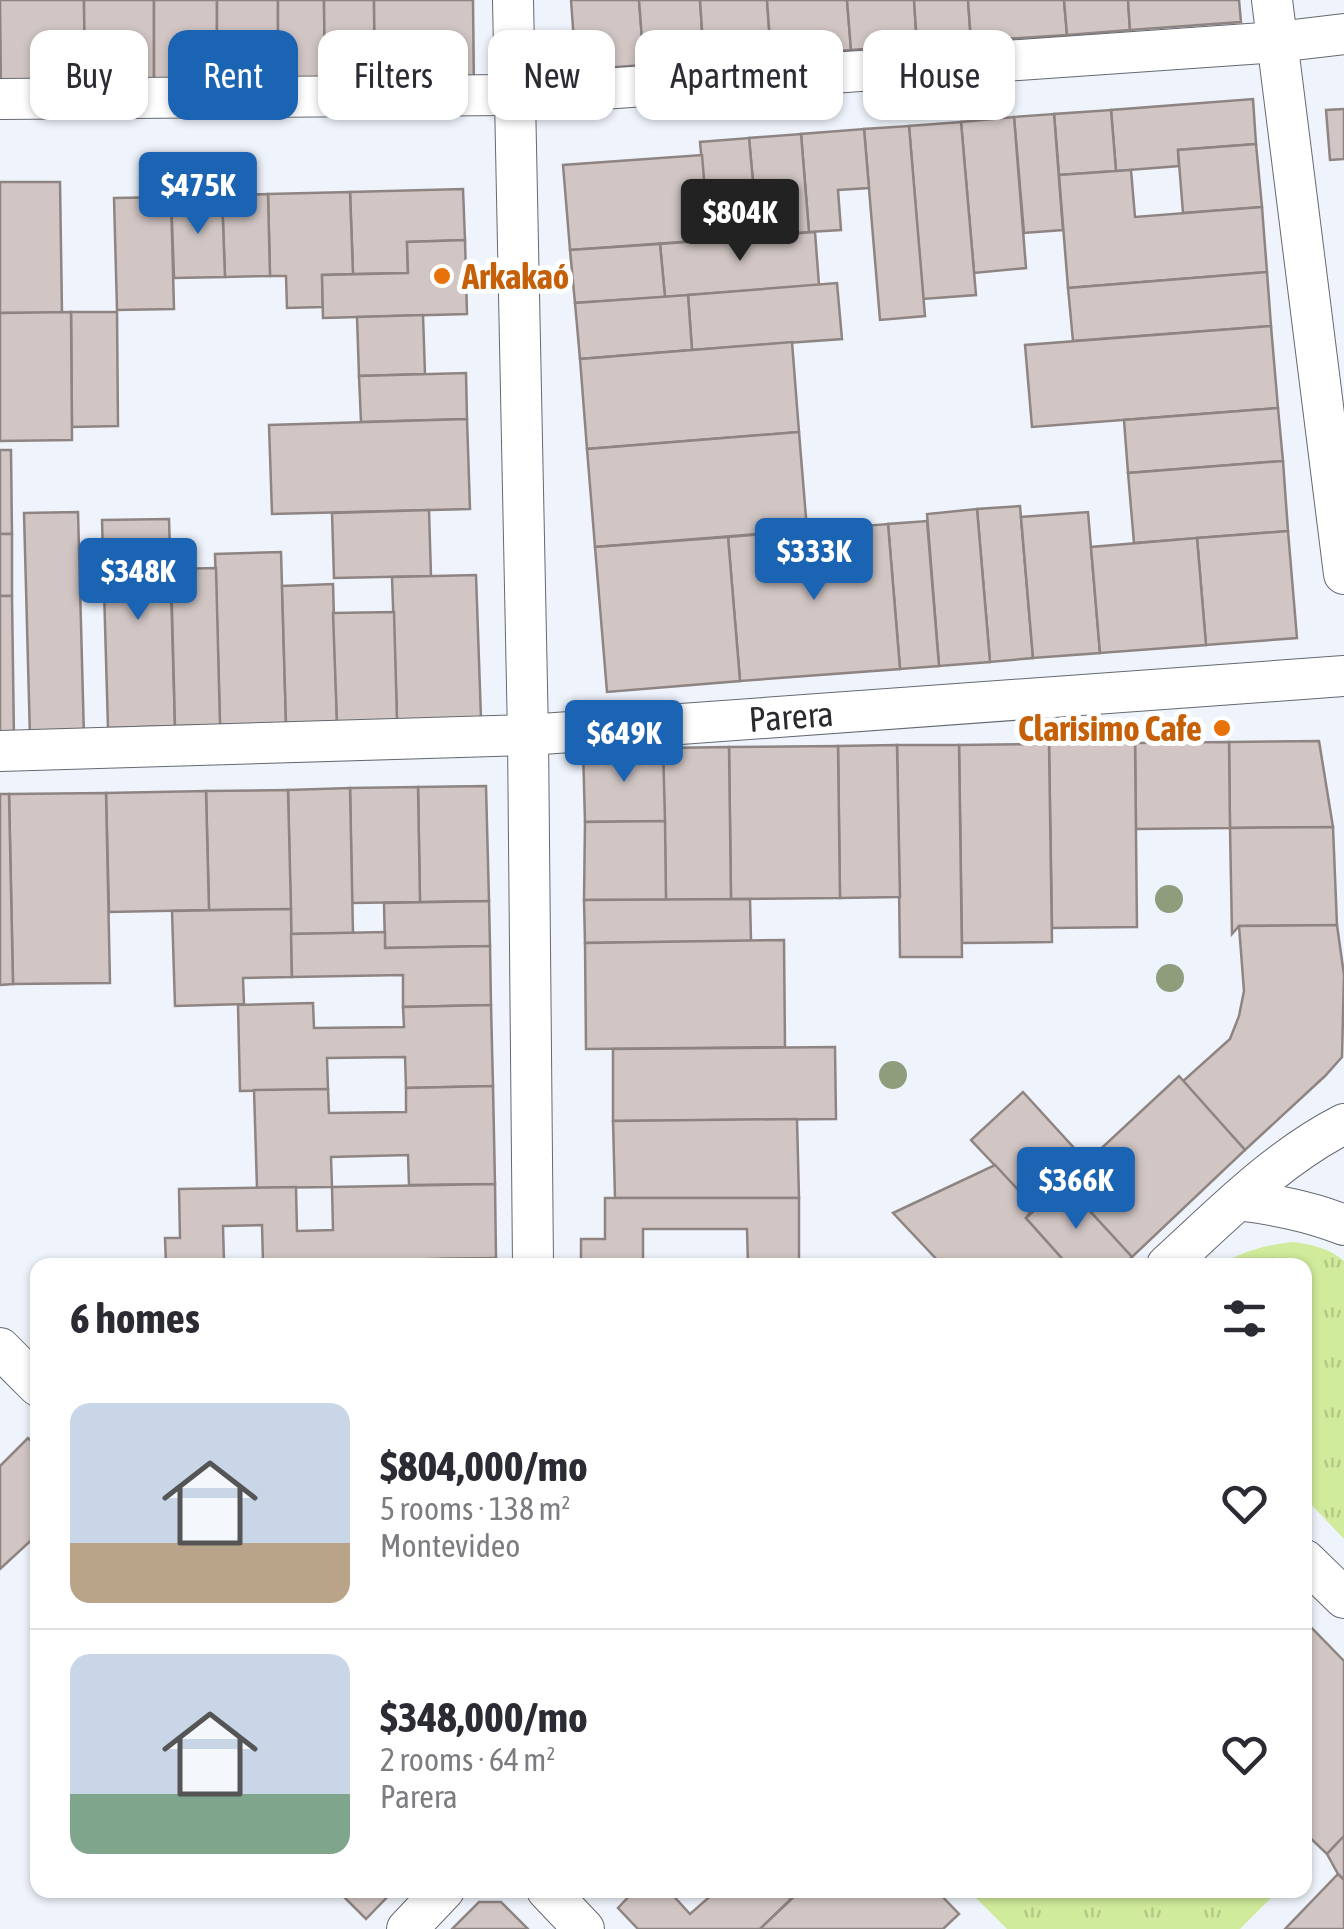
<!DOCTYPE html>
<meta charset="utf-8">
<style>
:root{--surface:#fff;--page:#f7f7f7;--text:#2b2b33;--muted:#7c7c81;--line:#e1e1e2;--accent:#1b64b4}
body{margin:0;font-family:"Asap Condensed",sans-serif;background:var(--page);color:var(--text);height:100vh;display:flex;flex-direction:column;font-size:38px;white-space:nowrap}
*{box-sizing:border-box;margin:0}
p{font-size:32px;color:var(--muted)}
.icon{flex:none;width:55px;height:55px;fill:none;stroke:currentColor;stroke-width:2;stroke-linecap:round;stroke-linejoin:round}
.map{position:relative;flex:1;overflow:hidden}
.drawer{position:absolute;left:30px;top:1258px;width:1282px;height:640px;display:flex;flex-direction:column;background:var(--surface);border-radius:20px;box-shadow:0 2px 8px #0004}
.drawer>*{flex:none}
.top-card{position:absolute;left:30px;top:30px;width:1285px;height:90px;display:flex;gap:20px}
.price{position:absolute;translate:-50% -85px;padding:0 22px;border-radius:10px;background:var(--accent);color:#fff;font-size:32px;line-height:65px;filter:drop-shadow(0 2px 5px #0008)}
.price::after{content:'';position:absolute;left:50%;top:60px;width:30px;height:22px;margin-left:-15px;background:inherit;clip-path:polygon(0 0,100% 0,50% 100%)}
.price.active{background:#222;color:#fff}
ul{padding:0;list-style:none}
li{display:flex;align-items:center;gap:30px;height:250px;padding:0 40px}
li+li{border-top:2px solid var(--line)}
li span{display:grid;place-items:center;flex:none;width:280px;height:200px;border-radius:20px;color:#555}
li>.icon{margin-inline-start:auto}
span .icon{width:120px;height:120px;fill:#fffc;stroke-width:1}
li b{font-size:42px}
h2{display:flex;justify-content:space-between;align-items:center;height:120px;padding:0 40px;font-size:42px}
.chip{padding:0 35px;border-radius:20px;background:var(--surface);box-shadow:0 2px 8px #0004;font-size:35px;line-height:90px}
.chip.active{background:var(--accent);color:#fff}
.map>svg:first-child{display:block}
.grass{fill:url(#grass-tufts)}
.building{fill:#d1c6c4;stroke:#8e8482;stroke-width:2.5}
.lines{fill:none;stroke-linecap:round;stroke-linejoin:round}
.minor-casing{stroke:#656970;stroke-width:42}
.minor{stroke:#fff;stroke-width:40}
.tree{fill:#909d7c}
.food-dot{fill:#e8710a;stroke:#fff;stroke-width:4}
.labels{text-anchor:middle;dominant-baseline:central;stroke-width:10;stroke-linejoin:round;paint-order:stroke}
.food-label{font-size:35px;font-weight:bold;fill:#c56008;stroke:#fff;text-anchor:start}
.street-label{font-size:35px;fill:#292b2e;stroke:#fff}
</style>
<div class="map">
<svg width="1344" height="1929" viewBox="0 0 1344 1929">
<defs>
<pattern id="grass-tufts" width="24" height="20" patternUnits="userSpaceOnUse" patternTransform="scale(2.5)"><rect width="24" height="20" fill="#d0eb9b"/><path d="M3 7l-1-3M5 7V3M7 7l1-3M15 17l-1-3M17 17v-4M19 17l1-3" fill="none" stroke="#b3ca86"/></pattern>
</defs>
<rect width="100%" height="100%" fill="#eff4fc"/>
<g class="grass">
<path d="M1292 1242C1311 1244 1329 1248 1344 1261V1539L1305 1498V1265H1220C1243 1251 1265 1245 1292 1242Z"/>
<path d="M968 1890H1279L1240 1929H1007Z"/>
</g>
<g class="building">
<path d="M0 0H84L85 93 1 94Z"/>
<path d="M84 0H154V94L85 93Z"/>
<rect x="154" y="0" width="63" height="94"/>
<rect x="217" y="0" width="61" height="94"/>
<path d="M278 0H324L325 94H278Z"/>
<path d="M324 0H374L375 94H325Z"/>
<path d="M374 0H473L474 93 375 94Z"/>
<path d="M571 0H639L644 65 576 70Z"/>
<path d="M639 0H700L704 60 644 65Z"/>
<path d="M700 0H767L771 56 704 60Z"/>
<path d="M767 0H847L851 50 771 56Z"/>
<path d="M847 0H914L917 45 851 50Z"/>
<path d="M914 0H968L971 41 917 45Z"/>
<path d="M968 0H1064L1067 35 971 41Z"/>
<path d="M1064 0H1128L1130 30 1067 35Z"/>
<path d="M1128 0H1239L1241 22 1130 30Z"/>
<path d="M1253 99 1256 144 1178 150 1179 166 1116 171 1111 110Z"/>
<path d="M1344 109V159L1330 160 1326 110Z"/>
<path d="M1111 110 1116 171 1059 175 1054 114Z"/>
<path d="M1054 114 1063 230 1024 233 1014 117Z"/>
<path d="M1014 117 1026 268 974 273 961 122Z"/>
<path d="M961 122 976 295 923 299 909 126Z"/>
<path d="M909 126 925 316 880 320 864 129Z"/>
<path d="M864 129 869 188 838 190 841 230 809 232 801 134Z"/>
<path d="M801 134 809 232 758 236 749 138Z"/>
<path d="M749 138 758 236 709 240 700 142Z"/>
<path d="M1256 144 1262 207 1183 213 1178 150Z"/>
<path d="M702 155 709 240 570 250 563 165Z"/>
<path d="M1131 170 1135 217 1262 207 1267 272 1068 288 1059 175Z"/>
<path d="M0 182H60L62 313H0Z"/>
<path d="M463 189 465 240 407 242 408 273 353 274 350 192Z"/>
<path d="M350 192 353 274 322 275 323 307 287 308 286 276H270L268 194Z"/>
<path d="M268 194 270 276 225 277 222 196Z"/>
<path d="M222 196 225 277 174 278 171 197Z"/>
<path d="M171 197 174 309 117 310 114 198Z"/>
<path d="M815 232 819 285 665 297 660 244Z"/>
<path d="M465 240 467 314 323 318 322 275 408 273 407 242Z"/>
<path d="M660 244 665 297 575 303 570 250Z"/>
<path d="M1267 272 1271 326 1073 341 1068 288Z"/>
<path d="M837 283 842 339 692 350 688 295Z"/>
<path d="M688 295 692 350 580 359 575 303Z"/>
<path d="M71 312H117L118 426 72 427Z"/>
<path d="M71 312 72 440 0 441V313Z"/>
<path d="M423 315 425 374 359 376 357 317Z"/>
<path d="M1271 326 1278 408 1032 427 1025 345Z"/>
<path d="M792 342 799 432 587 449 580 359Z"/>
<path d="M466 373 467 419 361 422 359 376Z"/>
<path d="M1278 408 1283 461 1128 473 1124 420Z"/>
<path d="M467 419 470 509 272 514 269 425Z"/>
<path d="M799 432 807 530 595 547 587 449Z"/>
<path d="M0 450H11L12 534H0Z"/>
<path d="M1283 461 1288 531 1134 543 1128 473Z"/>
<path d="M1020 506 1033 658 990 662 977 509Z"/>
<path d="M977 509 990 662 939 666 927 514Z"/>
<path d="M429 510 431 576 334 578 332 513Z"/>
<path d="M78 512 84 737 30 738 24 513Z"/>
<path d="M1088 512 1100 653 1033 658 1021 517Z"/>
<path d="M169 519 175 726 108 728 102 520Z"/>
<path d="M927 521 939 666 900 669 888 524Z"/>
<path d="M888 524 900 669 740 681 728 537Z"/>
<path d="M1288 531 1297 638 1206 645 1197 538Z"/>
<rect x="0" y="534" width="12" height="62"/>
<path d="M728 537 740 681 607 692 595 547Z"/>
<path d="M1197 538 1206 645 1100 653 1091 547Z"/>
<path d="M281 552 286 723 220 725 215 554Z"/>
<path d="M216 568 220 725 175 726 171 569Z"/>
<path d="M476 575 481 718 397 720 392 577Z"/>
<path d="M333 584 337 722 286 723 282 586Z"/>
<path d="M0 596H12L14 741H0Z"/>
<path d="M394 612 397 720 337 722 333 613Z"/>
<path d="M1319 741 1333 827 1230 828 1229 742Z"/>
<path d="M1229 742 1230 828 1136 829 1135 743Z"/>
<path d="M1135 743 1137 927 1052 928 1049 744Z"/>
<path d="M1049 744 1052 942 962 943 959 745Z"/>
<path d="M897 745H959L962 957H900Z"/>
<path d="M897 745 900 897 840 898 838 746Z"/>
<path d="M838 746 840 898 731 899 729 747Z"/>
<path d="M729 747 731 899 666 900 663 748Z"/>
<path d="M663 748 665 821 585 822 583 749Z"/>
<path d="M486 786 489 901 420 902 418 787Z"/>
<path d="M418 787 420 902 352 903 350 788Z"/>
<path d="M350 788 353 933 291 934 288 790Z"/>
<path d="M288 790 291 909 209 910 206 791Z"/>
<path d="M206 791 209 910 109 912 106 793Z"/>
<path d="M106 793 110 983 13 984 9 794Z"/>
<path d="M0 794H9L13 984 0 985Z"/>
<path d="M665 821 666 900H584L585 822Z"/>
<path d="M1333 827 1337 925 1239 926 1232 934 1230 828Z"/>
<path d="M750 899 751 941 585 943 584 900Z"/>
<path d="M489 901 490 946 385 948 384 903Z"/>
<path d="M291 909 292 977 243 978 244 1004 175 1006 172 911Z"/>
<path d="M1337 925 1344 975 1342 1057 1325 1076 1245 1150 1182 1082 1230 1039 1239 1016 1244 991 1239 926Z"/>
<path d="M385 932V948L490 946 491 1005 403 1007V975L292 977 291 934Z"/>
<path d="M784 940 785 1047 586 1049 585 943Z"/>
<path d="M313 1003 314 1028 404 1027 403 1007 491 1005 493 1086 406 1088 405 1057 327 1058 328 1089 240 1091 238 1005Z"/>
<path d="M835 1047 836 1119 613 1121V1049Z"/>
<path d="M1179 1076 1245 1150 1132 1257 1064 1183Z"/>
<path d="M493 1086 495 1184 409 1185 408 1155 331 1157 332 1187 257 1188 254 1090 328 1089 329 1113 406 1112V1088Z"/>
<path d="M1023 1092 1085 1160 1034 1207 971 1140Z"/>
<path d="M797 1119 799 1198H615L613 1121Z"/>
<path d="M995 1165 1034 1207 1026 1218 1068 1265H942L893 1213Z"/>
<path d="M1064 1183 1132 1257 1122 1265H1068L1026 1218Z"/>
<path d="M495 1184 496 1258 263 1262 262 1225 223 1226 224 1262 166 1263 165 1238H180L179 1189 296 1187 297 1231 333 1230 332 1187Z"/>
<path d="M605 1198H799V1265H748L747 1229H643V1265H581V1239H605Z"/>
<path d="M496 1258 497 1265H280V1262Z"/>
<path d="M28 1438 38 1448V1534L0 1569V1466Z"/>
<path d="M1305 1621 1344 1661V1836L1327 1854 1305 1833Z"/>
<path d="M1344 1836V1880L1338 1874 1327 1854Z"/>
<path d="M1338 1874 1344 1880V1929H1285Z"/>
<path d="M337 1890H394L366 1919Z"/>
<path d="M635 1890H668L690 1914 714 1893 711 1890H782L791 1899 760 1929H638L618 1908Z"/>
<path d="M801 1890H936L959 1914 943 1929H760Z"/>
<path d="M479 1902H501L528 1929H452Z"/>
</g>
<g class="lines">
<defs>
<g id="minor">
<path d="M513 0 528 735 533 1265"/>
<path d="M1272 0 1344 574"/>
<path d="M0 99 516 95 1277 42 1344 34"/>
<path id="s1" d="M0 751 528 735 1344 676"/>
<path d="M1238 1200C1275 1205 1309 1211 1344 1225"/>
<path d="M1167 1265C1222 1215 1277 1158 1344 1124"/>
<path d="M0 1348 38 1386"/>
<path d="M1305 1560 1344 1598"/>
<path d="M547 1890 584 1929"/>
<path d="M407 1929 444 1890"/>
</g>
</defs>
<use href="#minor" class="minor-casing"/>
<use href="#minor" class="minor"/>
</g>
<g class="tree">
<circle cx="1169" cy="899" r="14"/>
<circle cx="1170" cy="978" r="14"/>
<circle cx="893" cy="1075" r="14"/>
</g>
<g class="food-dot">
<circle cx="442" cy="276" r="10"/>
<circle cx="1222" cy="728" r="10"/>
</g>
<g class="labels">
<g class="food-label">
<text x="462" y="276">Arkakaó</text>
<text x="1202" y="728" text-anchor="end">Clarisimo Cafe</text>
</g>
<g class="street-label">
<text stroke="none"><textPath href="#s1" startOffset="792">Parera</textPath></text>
</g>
</g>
</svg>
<b class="price" style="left:198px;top:237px">$475K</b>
<b class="price active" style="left:740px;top:264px">$804K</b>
<b class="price" style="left:814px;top:603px">$333K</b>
<b class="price" style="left:138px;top:623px">$348K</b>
<b class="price" style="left:624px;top:785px">$649K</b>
<b class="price" style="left:1076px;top:1232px">$366K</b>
<div class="top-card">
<a class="chip">Buy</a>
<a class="chip active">Rent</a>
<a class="chip">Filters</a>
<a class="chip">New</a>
<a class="chip">Apartment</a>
<a class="chip">House</a>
</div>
<section class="drawer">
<h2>6 homes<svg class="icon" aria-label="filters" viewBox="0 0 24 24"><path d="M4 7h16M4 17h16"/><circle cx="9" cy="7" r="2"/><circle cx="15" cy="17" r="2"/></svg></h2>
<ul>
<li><span style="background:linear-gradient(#c9d6e8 70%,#b9a48a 0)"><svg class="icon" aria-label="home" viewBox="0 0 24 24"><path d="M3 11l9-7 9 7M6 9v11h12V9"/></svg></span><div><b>$804,000/mo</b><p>5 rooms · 138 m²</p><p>Montevideo</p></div><svg class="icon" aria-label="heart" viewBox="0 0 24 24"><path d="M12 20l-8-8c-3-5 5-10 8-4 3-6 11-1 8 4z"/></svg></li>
<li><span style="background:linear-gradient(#c9d6e8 70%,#7fa58c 0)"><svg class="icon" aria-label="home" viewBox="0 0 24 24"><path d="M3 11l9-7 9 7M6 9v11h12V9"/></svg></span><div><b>$348,000/mo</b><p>2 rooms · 64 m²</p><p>Parera</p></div><svg class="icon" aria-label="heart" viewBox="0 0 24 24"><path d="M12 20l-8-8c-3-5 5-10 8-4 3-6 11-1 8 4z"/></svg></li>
</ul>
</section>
</div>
